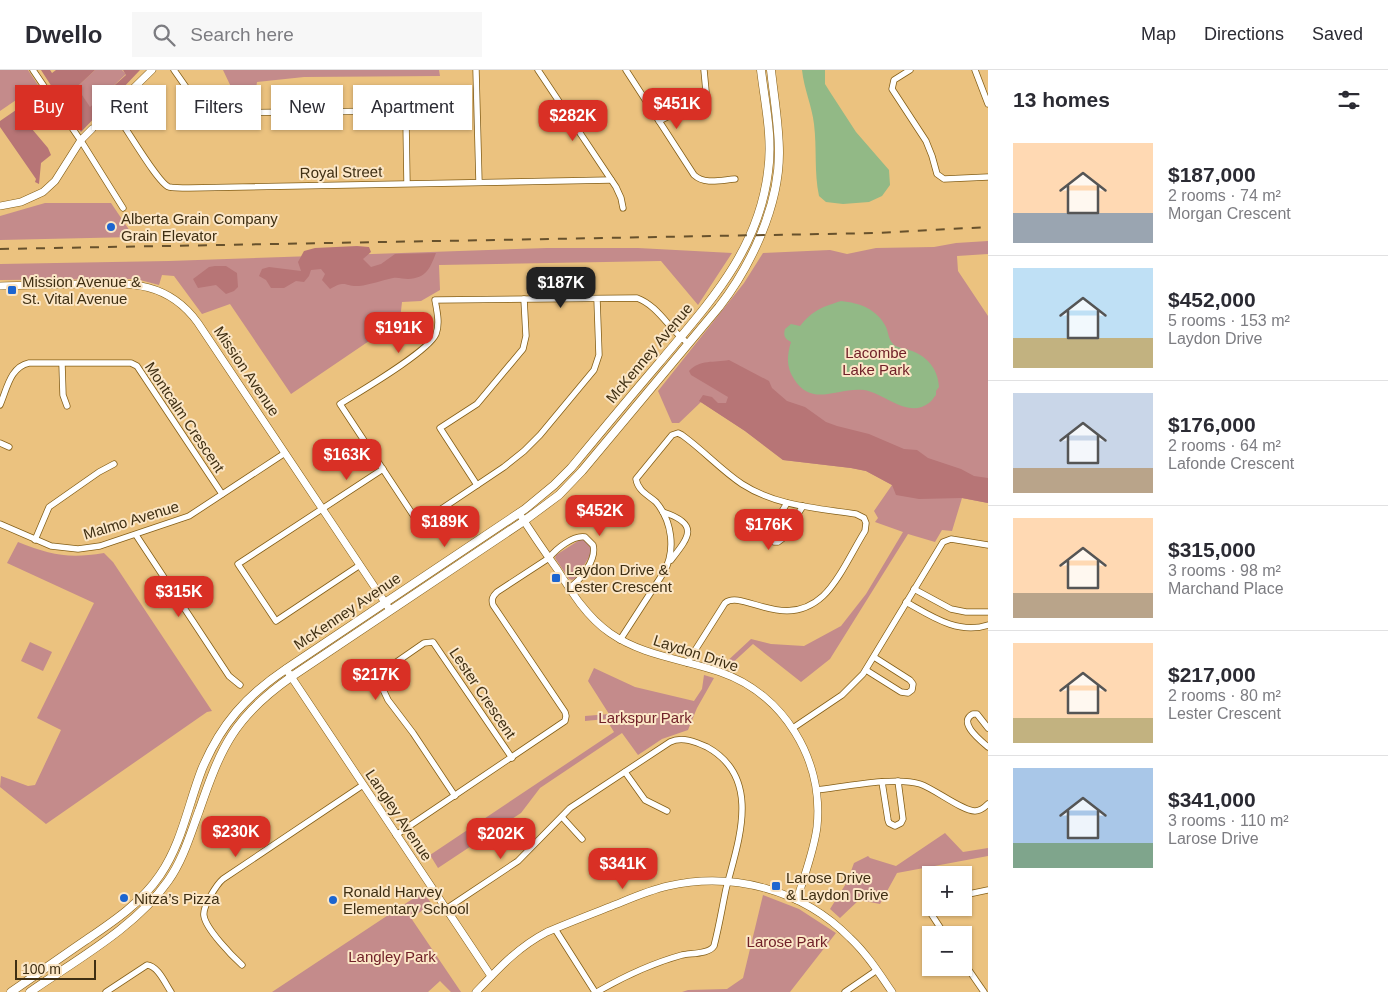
<!DOCTYPE html>
<meta charset="utf-8">
<style>
:root{--surface:#fff;--page:#f7f7f7;--text:#2b2b33;--muted:#7c7c81;--line:#e1e1e2;--accent:#d93025}
body{margin:0;font-family:Arial,sans-serif;background:var(--page);color:var(--text);height:100vh;display:flex;flex-direction:column;font-size:19px;white-space:nowrap}
*{box-sizing:border-box;margin:0}
p{font-size:16px;color:var(--muted)}
.icon{flex:none;width:28px;height:28px;fill:none;stroke:currentColor;stroke-width:2;stroke-linecap:round;stroke-linejoin:round}
.map{position:relative;flex:1;overflow:hidden}
.details{display:flex;flex-direction:column;background:var(--surface);width:400px}
.details>*{flex:none}
.banner{position:absolute;left:15px;top:15px;width:475px;height:45px;display:flex;gap:10px}
.controls{position:absolute;left:922px;top:796px;display:grid;gap:10px}
.controls a{display:grid;place-items:center;width:50px;height:50px;border-radius:0px;background:var(--surface);box-shadow:0 1px 4px #0004;font-size:25px}
.scale{position:absolute;left:15px;bottom:12px;width:81px;box-sizing:border-box;padding-left:5px;border:2px solid #3f2f13;border-top:0;font-size:14px;line-height:18px;white-space:nowrap;color:#3f2f13;-webkit-text-stroke:4px #fbe6c6;paint-order:stroke}
.price{position:absolute;translate:-50% -42px;padding:0 11px;border-radius:10px;background:var(--accent);color:#fff;font-size:16px;line-height:32px;filter:drop-shadow(0 1px 2px #0008)}
.price::after{content:'';position:absolute;left:50%;top:30px;width:15px;height:11px;margin-left:-8px;background:inherit;clip-path:polygon(0 0,100% 0,50% 100%)}
.price.selected{background:#222;color:#fff}
ul{padding:0;list-style:none}
li{display:flex;align-items:center;gap:15px;height:125px;padding:0 25px}
li+li{border-top:1px solid var(--line)}
li span{display:grid;place-items:center;flex:none;width:140px;height:100px;border-radius:0px;color:#555}
li>.icon{margin-inline-start:auto}
span .icon{width:60px;height:60px;fill:#fffc;stroke-width:1}
li b{font-size:21px}
h2{display:flex;justify-content:space-between;align-items:center;height:60px;padding:0 25px;font-size:21px}
.chip{padding:0 18px;border-radius:0px;background:var(--surface);box-shadow:0 1px 4px #0004;font-size:18px;line-height:45px}
.chip.selected{background:var(--accent);color:#fff}
header{display:flex;align-items:center;gap:30px;box-sizing:border-box;height:70px;padding:0 25px;background:var(--surface);border-bottom:1px solid var(--line)}
header strong{font-size:24px}
nav{display:flex;gap:28px;margin-inline-start:auto;font-size:18px}
.search{width:350px;height:45px;background:var(--page);display:flex;align-items:center;gap:12px;box-sizing:border-box;padding:0 18px;border-radius:0px;color:var(--muted);font-size:19px}
main{display:flex;flex:1;min-height:0}
.map>svg:first-child{display:block}
.green{fill:#c48b8b}
.forest{fill:#b77576}
.water{fill:#92b986}
.lines{fill:none;stroke-linecap:round;stroke-linejoin:round}
.minor-casing{stroke:#835e17;stroke-width:7}
.tertiary-casing{stroke:#835e17;stroke-width:8}
.secondary-casing{stroke:#835e17;stroke-width:9}
.minor{stroke:#fff;stroke-width:5.5}
.tertiary{stroke:#fff;stroke-width:7}
.secondary{stroke:#fff;stroke-width:8}
.rail{stroke:#67512c;stroke-width:2;stroke-dasharray:9 9;stroke-linecap:butt}
.poi-dot{fill:#1c65d0;stroke:#fbe6c6;stroke-width:2}
.labels{text-anchor:middle;dominant-baseline:central;stroke-width:4;stroke-linejoin:round;paint-order:stroke}
.street-label{font-size:15px;fill:#3f2f13;stroke:#fbe6c6}
.poi-label{font-size:15px;fill:#3f2f13;stroke:#fbe6c6;text-anchor:start}
.park-label{font-size:15px;fill:#712129;stroke:#fbe6c6}
</style>
<header>
<strong>Dwello</strong>
<div class="search"><svg class="icon" aria-label="search" viewBox="0 0 24 24"><circle cx="10" cy="10" r="6"/><path d="M15 15l6 6"/></svg>Search here</div>
<nav><a>Map</a><a>Directions</a><a>Saved</a></nav>
</header>
<main>
<div class="map">
<svg width="988" height="922" viewBox="0 0 988 922">
<rect width="100%" height="100%" fill="#ebc27f"/>
<g class="green">
<path d="M0 0H28L38 15 0 41Z"/>
<path d="M95 0H122L126 4 90 38 77 17Z"/>
<path d="M223 0H439L440 6 304 7 257 12 253 37 241 38Z"/>
<path d="M45 133H111L134 167 0 170V146Z"/>
<path d="M988 171V184L957 186 958 201 988 246V433L962 428 952 461 942 460 935 472 908 464 830 589 801 612 753 574 728 597 723 595 751 569 771 574 804 576 841 556 866 524 903 462 875 452 878 448 874 441 892 415 866 401 851 398 783 390 745 361 701 332 679 353H672L658 321 744 213 763 183 830 180 847 184 876 178 934 177 956 173Z"/>
<path d="M547 178H638L732 183 698 235 661 191 439 195 440 220 421 231 402 232 400 250 291 324 230 234 202 244 174 206 162 205 159 215 136 209 0 210V194L169 191Z"/>
<path d="M788 441 792 443V448L780 467 775 468 773 462 785 442Z"/>
<path d="M581 469 585 470 591 476V484L576 508 572 510 569 509 555 488 556 485Z"/>
<path d="M18 472C51 485 68 489 104 483L113 492 212 641 207 642 46 754 0 717 1 706 28 716 35 715 61 660 37 648 94 533 7 493Z"/>
<path d="M30 572 52 582 43 601 21 591Z"/>
<path d="M594 598 635 617 694 631 702 619 704 605 714 608 697 638 688 660 662 669 638 685 622 663 540 718 521 743 438 798 430 785 614 662 606 649 585 651V646L609 644 588 611Z"/>
<path d="M945 763 963 782 988 778V786L897 803 880 834 859 830 840 848 830 839 847 812 854 793 868 786 870 788 896 796Z"/>
<path d="M423 822 432 834 411 848 461 922H451L440 911 428 922H272Z"/>
<path d="M763 825 799 839 836 863 790 922H682L688 920 727 919 743 908Z"/>
</g>
<g class="forest">
<path d="M41 0H50L52 3 56 0H95L77 17 90 37 126 5 123 0H140L81 62Z"/>
<path d="M41 18 54 43 59 46 60 52 54 56 32 24V20Z"/>
<path d="M16 40 48 78 51 85 41 93 39 114 35 112 36 109 0 57V51Z"/>
<path d="M357 176 369 177 371 182 363 189 371 197 381 194 395 184 436 183C430 198 427 208 408 209 403 209 398 207 393 208 382 210 370 215 359 216 345 217 346 209 330 219L322 210 325 204 321 199 311 200 309 206 304 212 296 211 284 218H271L266 210 259 206 262 199 269 197 301 201 298 192 304 181 315 178Z"/>
<path d="M215 196H226L237 203 238 217 234 221 226 224 216 215 198 218 193 209 209 197Z"/>
<path d="M729 290 769 311 772 318 787 331 805 337 826 352 837 356 869 364 904 379 917 380 928 388 961 399 974 406 988 408V433L962 428 919 429 896 425 892 415 866 401 851 398 783 390 745 361 699 331 703 325 712 327 718 333H726L728 327 691 305 689 301C700 289 714 293 729 290Z"/>
</g>
<g class="water">
<path d="M802 0H825V14L830 22 856 62 889 100 890 115 882 126 869 132 843 134 826 132 819 126C814 102 817 78 814 54 812 36 804 19 802 0Z"/>
<path d="M841 231C860 233 877 239 886 257 889 264 888 269 894 275 898 278 904 278 909 280 926 285 938 298 939 317L936 321V325C933 328 932 331 929 333 908 349 884 323 864 320 837 317 812 338 794 309 786 297 787 285 791 272 785 269 783 266 785 259L791 254 800 256C813 240 822 237 841 231Z"/>
</g>
<g class="lines">
<defs>
<g id="minor">
<path d="M33 0 83 74 123 138"/>
<path d="M174 0 202 40 209 43 393 41C401 41 404 44 406 52L407 113"/>
<path d="M476 0 479 112"/>
<path d="M538 0 616 117 621 128 623 138"/>
<path d="M626 0 694 105C705 115 721 110 735 109"/>
<path d="M910 0 894 10 892 19 926 71 932 86 937 104 944 109 988 107"/>
<path d="M975 0 988 34"/>
<path d="M112 39C124 53 157 113 169 117 175 118 183 118 189 118L611 110"/>
<path d="M550 40 560 33"/>
<path d="M659 51 675 43 699 37 707 32 704 0"/>
<path d="M597 229 599 285 594 300 540 365 524 381 504 397 419 454 340 334C359 322 428 282 436 264 440 254 437 241 435 230L637 228C659 236 670 261 688 273"/>
<path d="M62 294 63 325 67 336"/>
<path d="M0 335C7 319 10 297 29 293H131L137 296 222 424"/>
<path d="M0 373 9 377"/>
<path d="M477 415 440 358 477 334 523 279 526 266 524 229"/>
<path d="M787 433 769 463 770 468 774 472H778L782 469 803 436"/>
<path d="M663 442C700 454 689 467 671 490"/>
<path d="M0 454 51 476 78 479 100 476 189 446 285 383"/>
<path d="M136 465 229 606 240 615"/>
<path d="M35 470 49 437 99 402 114 394"/>
<path d="M360 495 276 551 238 494 383 399"/>
<path d="M914 519 951 539 966 542H988"/>
<path d="M906 532C931 546 958 565 988 555"/>
<path d="M620 570 664 502C676 480 672 451 656 432 648 425 638 421 636 409L672 365 678 363 682 365C703 380 721 400 742 414 776 436 817 438 856 444L864 448 866 453 865 461C853 480 839 511 823 526 784 562 742 519 725 533L687 593"/>
<path d="M866 600 901 622 908 623 912 620 913 614 910 610 874 587"/>
<path d="M793 658 842 625 863 604 943 472 951 469 988 475"/>
<path d="M988 658 977 644H973C957 652 980 670 988 677"/>
<path d="M625 702 645 730 667 741"/>
<path d="M882 712 888 750 889 753 895 756 901 753 903 749 898 711"/>
<path d="M817 720C843 717 896 706 920 714 935 719 962 741 975 741 980 741 984 738 988 734"/>
<path d="M455 726 413 663 388 630 378 609 379 604 385 600 424 573 433 572 512 688"/>
<path d="M562 747 582 769"/>
<path d="M396 765 565 651 566 646 565 642 493 535C491 529 493 526 497 522L549 488C556 479 573 465 585 467L593 475C597 489 581 510 569 518"/>
<path d="M964 825 988 820"/>
<path d="M931 834 930 842 945 865"/>
<path d="M446 839 518 791 570 738 670 672C682 666 696 672 707 677 763 708 738 772 726 819 722 838 719 857 714 876 709 884 692 883 682 885 653 893 623 907 597 922"/>
<path d="M555 859 595 922"/>
<path d="M964 893 984 922"/>
<path d="M242 895C232 886 206 859 204 846 202 837 217 814 223 809L363 715"/>
<path d="M106 922 147 895C158 896 165 913 171 922"/>
<path d="M845 922 877 900"/>
</g>
<g id="tertiary">
<path d="M101 50 152 0"/>
<path d="M0 136 21 132 43 122 55 111 81 70 92 59"/>
<path d="M0 216C27 215 54 215 81 214 128 213 167 210 198 253L390 540"/>
<path d="M519 443C531 462 544 481 557 499 572 523 587 547 610 563 643 586 683 589 720 602 784 624 824 690 817 757 814 781 804 806 797 830"/>
<path d="M286 599 491 906"/>
<path d="M476 922C498 899 518 877 547 862 570 852 594 843 617 834 634 827 650 820 668 816 733 801 803 820 850 868 867 884 879 903 892 922"/>
</g>
<g id="secondary">
<path d="M11 922C36 905 61 887 86 870 114 851 141 833 160 805 182 773 188 735 202 699 221 654 246 626 286 599L525 439 554 415 571 398C600 363 629 328 659 293 708 234 758 182 768 102 773 68 765 34 761 0"/>
<path d="M30 922C76 890 136 857 168 811 183 790 190 765 199 741 221 677 234 647 291 607L524 451 559 425 582 401 719 237C751 196 779 136 779 83 779 55 774 28 771 0"/>
</g>
</defs>
<use href="#minor" class="minor-casing"/>
<use href="#tertiary" class="tertiary-casing"/>
<use href="#secondary" class="secondary-casing"/>
<use href="#minor" class="minor"/>
<use href="#tertiary" class="tertiary"/>
<use href="#secondary" class="secondary"/>
<path class="rail" d="M0 179 877 163 988 157"/>
</g>
<g class="poi-dot">
<circle cx="111" cy="157" r="5"/>
<rect x="7" y="215" width="10" height="10" rx="2.5"/>
<rect x="551" y="503" width="10" height="10" rx="2.5"/>
<rect x="771" y="811" width="10" height="10" rx="2.5"/>
<circle cx="124" cy="828" r="5"/>
<circle cx="333" cy="830" r="5"/>
</g>
<g class="labels">
<g class="street-label">
<text transform="translate(341 102) rotate(-1)">Royal Street</text>
<text transform="translate(649 283) rotate(-50)">McKenney Avenue</text>
<text transform="translate(247 301) rotate(56)">Mission Avenue</text>
<text transform="translate(185 347) rotate(56)">Montcalm Crescent</text>
<text transform="translate(131 450) rotate(-17)">Malmo Avenue</text>
<text transform="translate(347 541) rotate(-34)">McKenney Avenue</text>
<text transform="translate(696 583) rotate(18)">Laydon Drive</text>
<text transform="translate(483 623) rotate(56)">Lester Crescent</text>
<text transform="translate(399 745) rotate(56)">Langley Avenue</text>
</g>
<g class="poi-label">
<text x="121" y="148">Alberta Grain Company<tspan x="121" dy="17">Grain Elevator</tspan></text>
<text x="22" y="211">Mission Avenue &amp;<tspan x="22" dy="17">St. Vital Avenue</tspan></text>
<text x="566" y="499">Laydon Drive &amp;<tspan x="566" dy="17">Lester Crescent</tspan></text>
<text x="786" y="807">Larose Drive<tspan x="786" dy="17">&amp; Laydon Drive</tspan></text>
<text x="343" y="821">Ronald Harvey<tspan x="343" dy="17">Elementary School</tspan></text>
<text x="134" y="828">Nitza’s Pizza</text>
</g>
<g class="park-label">
<text x="876" y="282">Lacombe<tspan x="876" dy="17">Lake Park</tspan></text>
<text x="645" y="647">Larkspur Park</text>
<text x="787" y="871">Larose Park</text>
<text x="392" y="886">Langley Park</text>
</g>
</g>
</svg>
<div class="controls">
<a>+</a>
<a>−</a>
</div>
<div class="scale">100 m</div>
<b class="price" style="left:677px;top:60px">$451K</b>
<b class="price" style="left:573px;top:72px">$282K</b>
<b class="price selected" style="left:561px;top:239px">$187K</b>
<b class="price" style="left:399px;top:284px">$191K</b>
<b class="price" style="left:347px;top:411px">$163K</b>
<b class="price" style="left:600px;top:467px">$452K</b>
<b class="price" style="left:445px;top:478px">$189K</b>
<b class="price" style="left:769px;top:481px">$176K</b>
<b class="price" style="left:179px;top:548px">$315K</b>
<b class="price" style="left:376px;top:631px">$217K</b>
<b class="price" style="left:236px;top:788px">$230K</b>
<b class="price" style="left:501px;top:790px">$202K</b>
<b class="price" style="left:623px;top:820px">$341K</b>
<div class="banner">
<a class="chip selected">Buy</a>
<a class="chip">Rent</a>
<a class="chip">Filters</a>
<a class="chip">New</a>
<a class="chip">Apartment</a>
</div>
</div>
<section class="details">
<h2>13 homes<svg class="icon" aria-label="filters" viewBox="0 0 24 24"><path d="M4 7h16M4 17h16"/><circle cx="9" cy="7" r="2"/><circle cx="15" cy="17" r="2"/></svg></h2>
<ul>
<li><span style="background:linear-gradient(#ffd9b3 70%,#9aa5b1 0)"><svg class="icon" aria-label="home" viewBox="0 0 24 24"><path d="M3 11l9-7 9 7M6 9v11h12V9"/></svg></span><div><b>$187,000</b><p>2 rooms · 74 m²</p><p>Morgan Crescent</p></div></li>
<li><span style="background:linear-gradient(#bfe0f5 70%,#c2b280 0)"><svg class="icon" aria-label="home" viewBox="0 0 24 24"><path d="M3 11l9-7 9 7M6 9v11h12V9"/></svg></span><div><b>$452,000</b><p>5 rooms · 153 m²</p><p>Laydon Drive</p></div></li>
<li><span style="background:linear-gradient(#c9d6e8 75%,#b9a48a 0)"><svg class="icon" aria-label="home" viewBox="0 0 24 24"><path d="M3 11l9-7 9 7M6 9v11h12V9"/></svg></span><div><b>$176,000</b><p>2 rooms · 64 m²</p><p>Lafonde Crescent</p></div></li>
<li><span style="background:linear-gradient(#ffd9b3 75%,#b9a48a 0)"><svg class="icon" aria-label="home" viewBox="0 0 24 24"><path d="M3 11l9-7 9 7M6 9v11h12V9"/></svg></span><div><b>$315,000</b><p>3 rooms · 98 m²</p><p>Marchand Place</p></div></li>
<li><span style="background:linear-gradient(#ffd9b3 75%,#c2b280 0)"><svg class="icon" aria-label="home" viewBox="0 0 24 24"><path d="M3 11l9-7 9 7M6 9v11h12V9"/></svg></span><div><b>$217,000</b><p>2 rooms · 80 m²</p><p>Lester Crescent</p></div></li>
<li><span style="background:linear-gradient(#a9c7e8 75%,#7fa58c 0)"><svg class="icon" aria-label="home" viewBox="0 0 24 24"><path d="M3 11l9-7 9 7M6 9v11h12V9"/></svg></span><div><b>$341,000</b><p>3 rooms · 110 m²</p><p>Larose Drive</p></div></li>
</ul>
</section>
</main>
